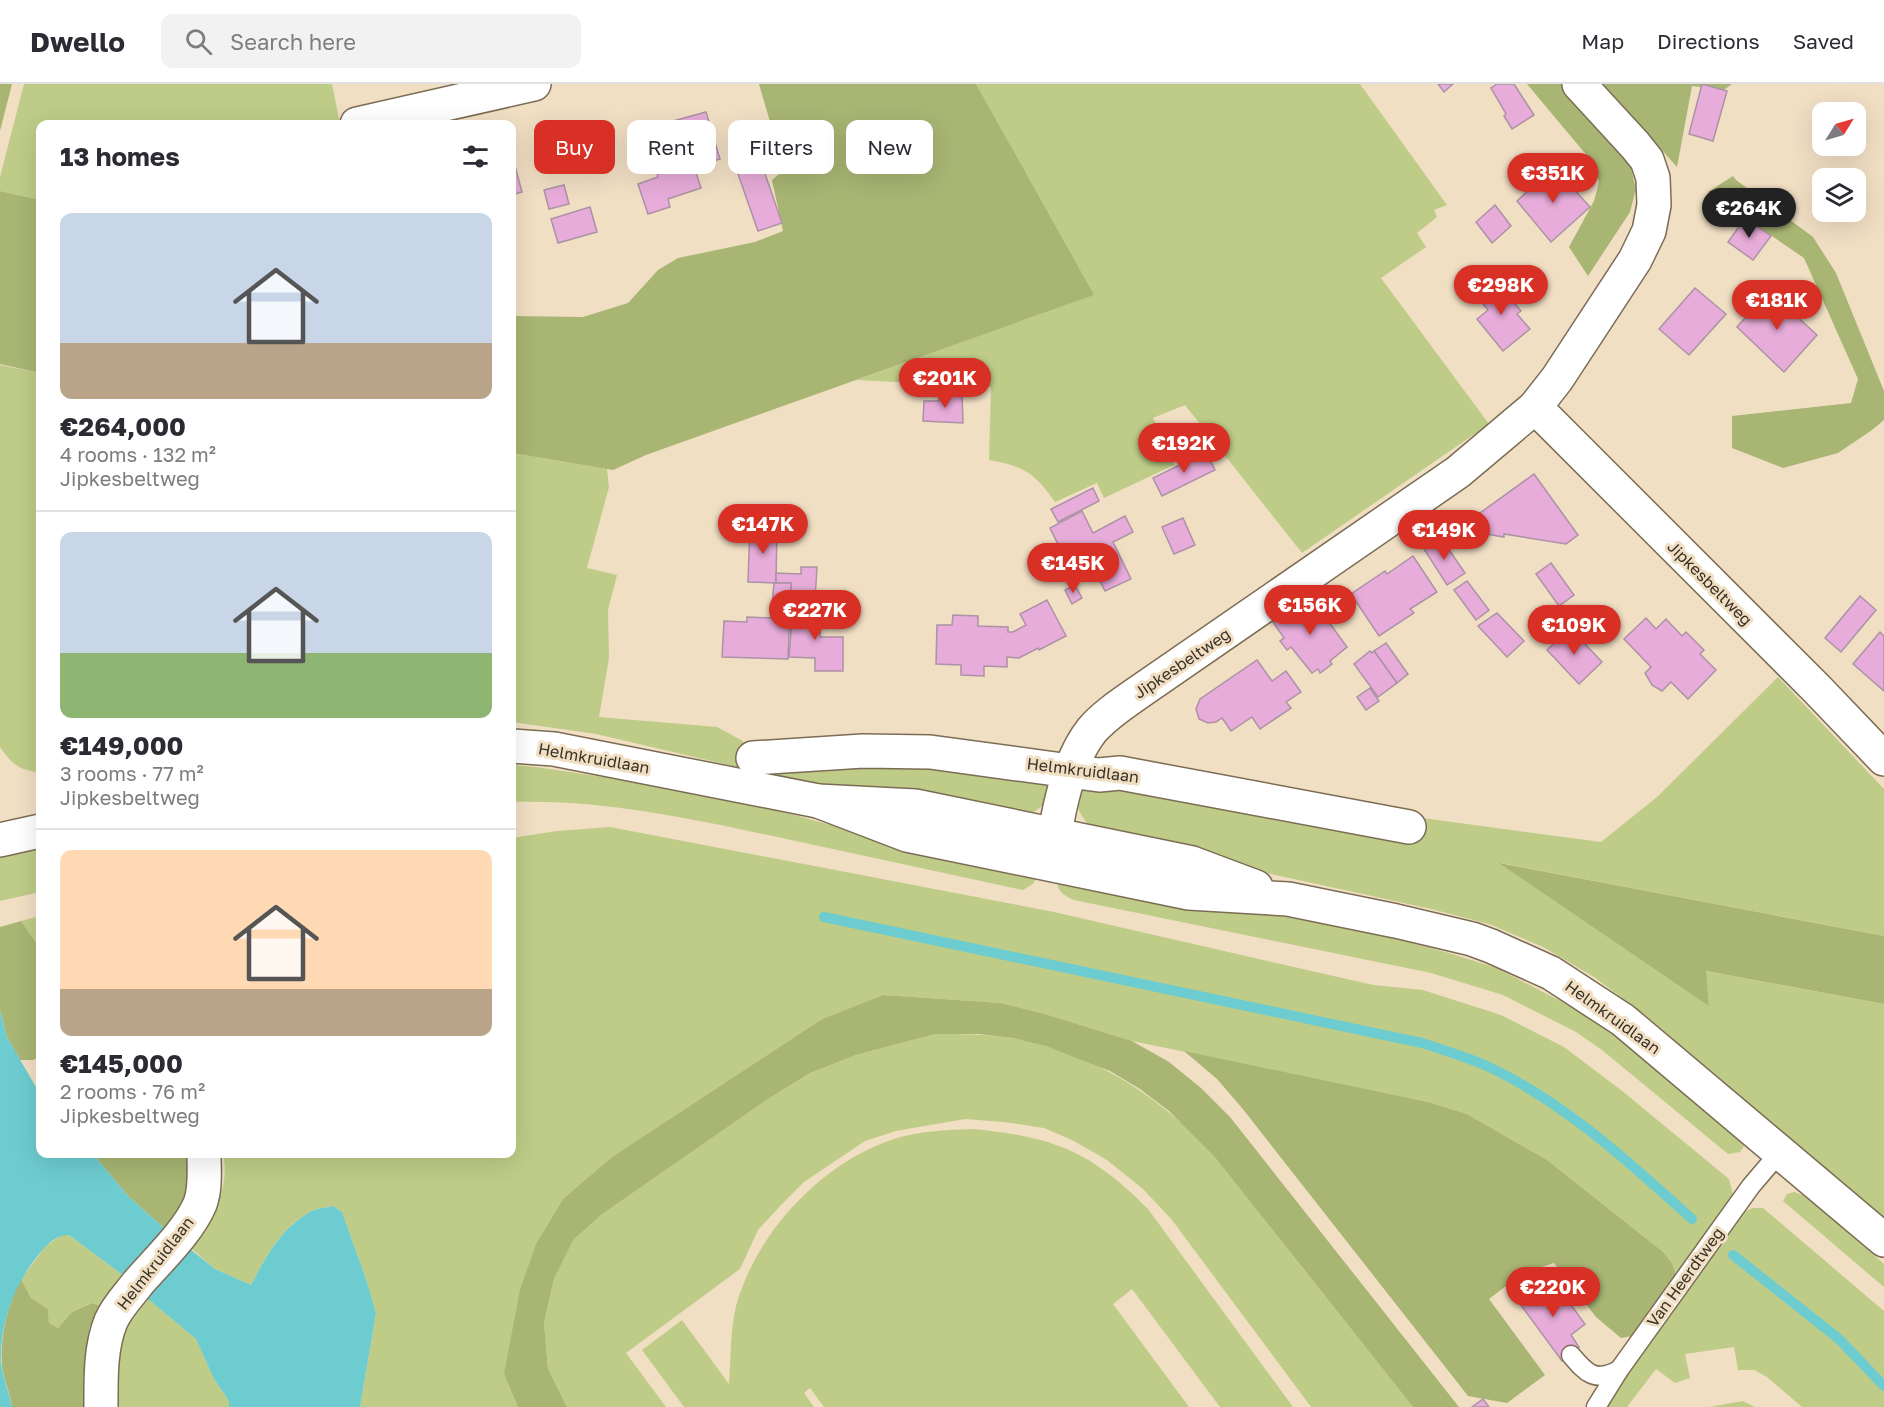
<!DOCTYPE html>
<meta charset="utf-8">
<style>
:root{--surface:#fff;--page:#f2f2f3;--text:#2b2b33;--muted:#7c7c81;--line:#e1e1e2;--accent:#d93025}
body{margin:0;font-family:"Golos Text",sans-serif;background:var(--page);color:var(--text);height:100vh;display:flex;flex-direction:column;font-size:22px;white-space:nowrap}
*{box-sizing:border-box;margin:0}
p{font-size:20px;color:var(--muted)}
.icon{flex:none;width:33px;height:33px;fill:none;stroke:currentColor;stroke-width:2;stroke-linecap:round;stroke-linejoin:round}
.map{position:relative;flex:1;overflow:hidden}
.drawer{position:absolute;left:36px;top:36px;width:480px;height:1038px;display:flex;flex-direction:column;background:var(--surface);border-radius:12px;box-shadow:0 6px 24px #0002}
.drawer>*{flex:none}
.top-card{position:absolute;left:534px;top:36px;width:570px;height:54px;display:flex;gap:12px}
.needle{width:39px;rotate:53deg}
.buttons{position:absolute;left:1812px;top:18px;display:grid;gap:12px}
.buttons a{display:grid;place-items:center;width:54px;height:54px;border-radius:12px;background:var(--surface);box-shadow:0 6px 24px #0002;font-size:30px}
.price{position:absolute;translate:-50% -51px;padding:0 14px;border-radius:21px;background:var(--accent);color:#fff;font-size:20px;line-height:39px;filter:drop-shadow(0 2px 3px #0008)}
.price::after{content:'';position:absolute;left:50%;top:36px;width:18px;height:14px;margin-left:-9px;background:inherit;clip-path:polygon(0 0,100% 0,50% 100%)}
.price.active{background:#222;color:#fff}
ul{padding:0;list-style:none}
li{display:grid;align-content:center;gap:12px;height:318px;padding:0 24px}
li+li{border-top:2px solid var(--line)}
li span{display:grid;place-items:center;height:186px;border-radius:12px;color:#555}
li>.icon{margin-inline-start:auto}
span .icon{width:108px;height:108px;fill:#fffc;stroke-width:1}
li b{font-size:26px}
h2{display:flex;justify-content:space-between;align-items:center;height:72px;padding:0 24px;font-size:26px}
.tag{padding:0 21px;border-radius:12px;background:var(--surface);box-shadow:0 6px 24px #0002;font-size:21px;line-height:54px}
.tag.active{background:var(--accent);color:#fff}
header{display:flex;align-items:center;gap:36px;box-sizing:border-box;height:84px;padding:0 30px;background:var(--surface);border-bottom:2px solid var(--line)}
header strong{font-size:28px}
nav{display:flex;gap:33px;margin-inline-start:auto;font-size:21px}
.search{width:420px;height:54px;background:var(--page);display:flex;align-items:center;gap:15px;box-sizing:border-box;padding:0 21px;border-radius:12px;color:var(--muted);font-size:22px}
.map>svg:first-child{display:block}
.green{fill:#becc88}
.forest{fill:#a8b573}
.water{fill:#6dccd0}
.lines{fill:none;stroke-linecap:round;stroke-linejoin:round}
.stream{stroke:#6dccd0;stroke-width:10}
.building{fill:#e7acd9;stroke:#ab92a5;stroke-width:1.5}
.service-casing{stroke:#7c6c54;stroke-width:21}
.minor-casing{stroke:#7c6c54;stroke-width:36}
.tertiary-casing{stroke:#7c6c54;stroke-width:36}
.service{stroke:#fff;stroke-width:18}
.minor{stroke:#fff;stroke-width:33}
.tertiary{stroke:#fff;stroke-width:33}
.labels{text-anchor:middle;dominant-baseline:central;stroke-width:6;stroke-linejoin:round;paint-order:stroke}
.street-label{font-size:16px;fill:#373026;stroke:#f1dfc4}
</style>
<header>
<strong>Dwello</strong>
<div class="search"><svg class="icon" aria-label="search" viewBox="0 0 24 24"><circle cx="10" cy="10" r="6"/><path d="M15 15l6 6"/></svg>Search here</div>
<nav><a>Map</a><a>Directions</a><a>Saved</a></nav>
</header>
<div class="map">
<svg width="1884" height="1323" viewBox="0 0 1884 1323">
<rect width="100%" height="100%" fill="#f1dfc4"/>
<g class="green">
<path d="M24 0H332L340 40H40V116L0 107V93Z"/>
<path d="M976 0H1360L1447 121 1434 126 1437 133 1417 149 1426 163 1381 194 1489 340 1302 469 1185 321 1153 334 1174 381 1104 414 1097 399 1055 418C1035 389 1024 382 989 376L991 303 857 296 1093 211Z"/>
<path d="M0 281 40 289V689C19 685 13 682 0 663Z"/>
<path d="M512 369 607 385 609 403 587 484 617 491 608 526 609 574 599 633 717 643 743 657V672L944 681 1051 701 1045 720 1030 731 910 709 797 697 596 650 512 638Z"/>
<path d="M1778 593 1884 705V852L1501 779 1709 921 1705 887 1884 920V1135L1645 931 1594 893 1543 863 1489 840 1431 825 1271 790 1203 770 1092 745C1079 729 1074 723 1078 702L1118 697 1415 733 1601 758 1657 713Z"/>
<path d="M512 681 536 683 678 704 762 722 902 761 1037 789 1034 799 1023 806C943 789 862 771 782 754 692 735 604 715 512 718Z"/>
<path d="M610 743 1054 828 1373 901 1423 906 1501 931 1564 963 1621 1006 1729 1095 1733 1110 1676 1190 1672 1179 1662 1167 1547 1076 1467 1030 1428 1018 1132 957 1045 930 1001 919 883 911 822 935 612 1073 564 1114 504 1290 518 1323H360L376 1229 367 1198 342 1128 333 1122C325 1124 316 1124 310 1128 280 1144 266 1173 251 1201L215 1185 192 1165C210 1135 231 1106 223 1070H512V754L557 747Z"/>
<path d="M40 762V808L0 817V771Z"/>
<path d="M1057 792 1375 849 1449 869 1497 884 1587 931 1634 967 1746 1059 1740 1068 1728 1070 1602 966 1576 948 1503 911 1431 889 1074 816C1061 810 1057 807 1057 792Z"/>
<path d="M40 832V895L36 888 39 863 21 837Z"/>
<path d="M935 950C961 950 986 950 1012 954 1092 967 1162 1014 1216 1073 1239 1099 1259 1128 1280 1155 1324 1211 1369 1267 1413 1323H1311L1172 1136 1143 1105 1107 1076 1072 1056 1044 1044 1004 1038 965 1035 896 1047 865 1057 804 1098 781 1121 758 1146 740 1185 626 1269 666 1323H567L548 1285 544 1239 554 1195 572 1156 601 1131 765 1017 810 989 856 971Z"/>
<path d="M972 1045C1016 1049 1061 1056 1099 1083 1117 1095 1133 1110 1148 1125L1293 1323H1220L1132 1205 1113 1220 1189 1323H824L810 1304 804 1309 814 1323H684L642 1266 682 1236 729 1300C731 1274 730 1248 736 1222 756 1149 822 1078 894 1055 919 1047 946 1046 972 1045Z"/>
<path d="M1794 1108 1805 1112 1884 1180V1203L1783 1117 1787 1110Z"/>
<path d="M1753 1124H1763L1884 1227V1323H1802L1767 1293 1754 1286H1738L1734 1263 1685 1270 1690 1294 1675 1299 1656 1285 1627 1323H1603L1746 1127Z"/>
<path d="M61 1151H69L124 1192 101 1223 91 1219 72 1228 58 1244 49 1239 48 1225 31 1214 21 1195 45 1163Z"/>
<path d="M147 1214 196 1255 214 1295 229 1317V1323H117V1292L125 1242Z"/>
<path d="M1743 1317 1755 1323H1709Z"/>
</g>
<g class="forest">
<path d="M0 0H12L0 47Z"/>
<path d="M759 0H976L1094 211 646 371 613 386 512 369V232L583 233 628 219 658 186 678 174 755 158 783 147 772 96 784 86Z"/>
<path d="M1527 0H1565L1630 80 1636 105 1630 128 1588 192 1569 163 1594 117 1599 98 1594 80Z"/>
<path d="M1603 0H1732L1724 6 1692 2 1677 83Z"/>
<path d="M1733 92 1736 96 1813 153 1836 189 1884 307V336L1872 346 1838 369 1783 384 1732 364V332L1851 319 1858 295 1804 174 1708 108Z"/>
<path d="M0 107 40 116V289L0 280Z"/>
<path d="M1499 779 1884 852V920L1706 887 1709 922Z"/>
<path d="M21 837 39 863 36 887 40 895V973L33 976H20L7 953 0 926V843Z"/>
<path d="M883 911 1001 919 1045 930 1132 957 1169 978 1201 1004 1230 1033 1459 1323H1413L1215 1073 1169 1027 1140 1005 1110 987 1046 962 1013 954 979 950H935L856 971 810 989 765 1017 601 1131 573 1156 554 1195 544 1239 548 1285 567 1323H518L504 1290 520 1206 536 1160 564 1114 612 1073 822 935Z"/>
<path d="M1184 967 1428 1018 1467 1030 1547 1076 1662 1167 1672 1179 1676 1190 1633 1252 1621 1254 1596 1233 1554 1179 1523 1189 1489 1215 1545 1291 1507 1319 1468 1312 1242 1024 1217 995Z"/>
<path d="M93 1070H194L185 1115 164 1144 128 1112Z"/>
<path d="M21 1195 31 1214 48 1225 49 1239 58 1244 72 1228 92 1219 101 1223 90 1242 88 1252 87 1323H12C10 1309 4 1296 2 1282 0 1251 7 1222 21 1195Z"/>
</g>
<path class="water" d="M0 926 7 953 40 1010V1070H93L128 1112 164 1144 215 1185 251 1201C266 1173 280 1145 310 1128 316 1124 325 1124 333 1122L342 1128 367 1198 376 1229 360 1323H229V1317L214 1295 196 1255 148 1215 143 1220 118 1199 124 1192 69 1151C54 1151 45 1163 36 1174 13 1203 0 1240 1 1278 3 1293 9 1308 12 1323H0Z"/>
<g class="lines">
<g class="stream">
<path d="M824 833 1422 959C1444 966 1466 973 1487 982 1564 1018 1629 1078 1692 1135"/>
<path d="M1733 1171 1839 1255 1884 1302"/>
</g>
</g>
<g class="building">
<path d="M1438 0H1453L1444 8Z"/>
<path d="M1497 0H1514L1534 31 1512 45 1504 32 1506 30 1491 4Z"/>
<path d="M1702 0 1727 7 1713 57 1689 50Z"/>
<path d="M706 28 720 75 694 83 701 104 668 115 670 123 648 130 638 100 658 93 657 89 674 83 662 40Z"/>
<path d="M513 75 522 108 512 111V75Z"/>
<path d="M1548 80 1552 85 1554 83 1590 123 1551 158 1517 117 1546 90 1542 86Z"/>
<path d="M762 81 782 139 758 147 738 90Z"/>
<path d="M564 101 569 120 549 125 544 106Z"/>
<path d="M1495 121 1511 142 1492 159 1476 138Z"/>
<path d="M590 123 597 148 558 159 551 135Z"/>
<path d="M1745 134 1771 152 1753 176 1728 158Z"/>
<path d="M1491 196 1505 213 1507 211 1521 227 1517 230 1530 245 1503 267 1477 235 1488 226 1474 209Z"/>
<path d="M1695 204 1726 230 1689 271 1659 245Z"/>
<path d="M1769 207 1817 251 1784 288 1737 243Z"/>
<path d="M940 307 962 309 963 339 923 337 924 317H939Z"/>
<path d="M1206 368 1215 386 1162 412 1153 394Z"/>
<path d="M1534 390 1578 451 1566 460 1504 450V453L1486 450 1487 447 1480 446 1473 434Z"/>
<path d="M1093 404 1099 417 1058 438 1051 425Z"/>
<path d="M1082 427 1093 449 1125 432 1133 448 1113 458 1131 495 1105 507 1088 473 1069 483 1050 444Z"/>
<path d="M1183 434 1195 461 1174 470 1162 443Z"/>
<path d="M750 442 777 443 776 499 748 498Z"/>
<path d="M1441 454 1465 489 1447 501 1424 465Z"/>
<path d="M1413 472 1437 508 1410 525 1414 529 1379 552 1351 510 1385 487 1387 490Z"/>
<path d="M1551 479 1574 511 1559 522 1536 490Z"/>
<path d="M801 483H817L815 516H790L791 499H776V489L801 490Z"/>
<path d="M1467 497 1489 526 1476 536 1454 506Z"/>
<path d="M774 499H791L788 575 722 573 724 537 747 538V533L771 534Z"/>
<path d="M1075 501 1082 514 1072 520 1065 506Z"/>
<path d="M1310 512 1347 563 1330 577 1332 580 1320 589 1318 585 1312 589 1291 563 1287 566 1280 557 1284 554 1273 538Z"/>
<path d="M1860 512 1876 526 1841 568 1825 554Z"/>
<path d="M1047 516 1066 552 1039 566 1038 564 1019 574 1007 573V583L984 582V592L961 591V581L936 580 937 541H952L953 531 978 532V542L1008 543V548H1013L1026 541 1020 530Z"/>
<path d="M793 523 817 524 821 528 820 553H843V587H815V574L789 573Z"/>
<path d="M1497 529 1524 557 1507 573 1478 542Z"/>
<path d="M1646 534 1656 545 1666 535 1682 552 1686 548 1704 566 1700 570 1716 586 1688 615 1671 598 1662 607 1652 601 1645 589 1651 583 1624 555Z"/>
<path d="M1570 544 1602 578 1579 600 1547 566Z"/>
<path d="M1880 548 1884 552V607L1853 580Z"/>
<path d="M1386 559 1408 590 1397 599 1374 567Z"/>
<path d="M1370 567 1372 569 1374 567 1397 599 1378 613 1354 580Z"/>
<path d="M1257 576 1272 597 1286 587 1301 608 1286 618 1291 624 1260 645 1252 633 1231 647 1222 634 1216 638 1208 639 1199 635 1196 625 1200 615Z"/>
<path d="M1370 604 1379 617 1366 626 1357 613Z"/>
<path d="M1555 1199 1585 1240 1571 1251 1579 1263 1562 1277 1515 1213 1533 1200 1540 1210Z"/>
<path d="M1483 1315 1489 1323H1472Z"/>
</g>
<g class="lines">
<defs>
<g id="service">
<path d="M1571 1271C1586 1289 1595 1299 1619 1286"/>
<path d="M1596 1323 1619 1286 1751 1102 1780 1068"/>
</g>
<g id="minor">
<path d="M357 40 534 0"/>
<path d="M1535 323 1817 605 1884 675"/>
<path d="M753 674 863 667 930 668 1099 691 1120 689 1409 743"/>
<path d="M1050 777C1057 736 1065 680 1092 646 1106 630 1125 618 1142 606L1458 388 1535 323 1557 295 1635 176 1649 147 1654 121 1653 94 1647 76 1635 61 1579 0"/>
<path d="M101 1323C101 1295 100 1264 111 1237 117 1223 129 1211 138 1199 158 1176 188 1148 200 1120 206 1104 204 1086 204 1070"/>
</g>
<g id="tertiary">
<path d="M512 662 554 665 818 717 915 722 1192 779 1256 803"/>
<path d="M818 717 907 751 1189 809 1288 815 1396 837 1472 855 1491 862 1551 889 1623 936 1884 1156"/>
<path d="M0 756 40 747"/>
</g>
</defs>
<use href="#service" class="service-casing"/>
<use href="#minor" class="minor-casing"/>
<use href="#tertiary" class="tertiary-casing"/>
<use href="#service" class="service"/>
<use href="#minor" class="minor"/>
<use href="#tertiary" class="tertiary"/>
</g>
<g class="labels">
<g class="street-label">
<text transform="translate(1710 499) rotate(45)">Jipkesbeltweg</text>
<text transform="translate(1182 579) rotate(-34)">Jipkesbeltweg</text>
<text transform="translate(594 674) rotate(10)">Helmkruidlaan</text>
<text transform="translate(1083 686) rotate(7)">Helmkruidlaan</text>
<text transform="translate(1613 933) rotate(36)">Helmkruidlaan</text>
<text transform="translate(155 1179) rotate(-52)">Helmkruidlaan</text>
<text transform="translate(1685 1193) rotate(-54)">Van Heerdtweg</text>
</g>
</g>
</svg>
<div class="buttons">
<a><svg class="needle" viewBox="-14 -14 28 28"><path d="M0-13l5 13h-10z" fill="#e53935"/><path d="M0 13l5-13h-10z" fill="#7c7c81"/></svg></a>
<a><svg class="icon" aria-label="layers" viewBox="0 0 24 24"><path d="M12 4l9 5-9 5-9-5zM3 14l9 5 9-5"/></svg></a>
</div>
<b class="price" style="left:1553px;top:120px">€351K</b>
<b class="price active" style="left:1749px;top:155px">€264K</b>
<b class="price" style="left:1501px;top:232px">€298K</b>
<b class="price" style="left:1777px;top:247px">€181K</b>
<b class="price" style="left:945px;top:325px">€201K</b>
<b class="price" style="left:1184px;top:390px">€192K</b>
<b class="price" style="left:763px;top:471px">€147K</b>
<b class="price" style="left:1444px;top:477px">€149K</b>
<b class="price" style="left:1073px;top:510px">€145K</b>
<b class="price" style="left:1310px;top:552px">€156K</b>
<b class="price" style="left:815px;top:557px">€227K</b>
<b class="price" style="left:1574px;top:572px">€109K</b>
<b class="price" style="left:1553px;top:1234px">€220K</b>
<div class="top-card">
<a class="tag active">Buy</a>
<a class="tag">Rent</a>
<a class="tag">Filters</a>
<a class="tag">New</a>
</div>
<section class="drawer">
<h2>13 homes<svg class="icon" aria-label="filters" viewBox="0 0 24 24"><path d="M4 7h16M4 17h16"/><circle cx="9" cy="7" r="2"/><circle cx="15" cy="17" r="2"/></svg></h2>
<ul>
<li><span style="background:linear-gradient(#c9d6e8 70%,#b9a48a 0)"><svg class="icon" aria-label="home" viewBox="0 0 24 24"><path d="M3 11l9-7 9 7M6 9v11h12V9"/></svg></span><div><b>€264,000</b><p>4 rooms · 132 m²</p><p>Jipkesbeltweg</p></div></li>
<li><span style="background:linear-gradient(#c9d6e8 65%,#8fb573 0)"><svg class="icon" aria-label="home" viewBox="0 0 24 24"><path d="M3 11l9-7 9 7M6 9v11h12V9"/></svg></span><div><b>€149,000</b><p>3 rooms · 77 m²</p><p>Jipkesbeltweg</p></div></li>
<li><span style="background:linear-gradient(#ffd9b3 75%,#b9a48a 0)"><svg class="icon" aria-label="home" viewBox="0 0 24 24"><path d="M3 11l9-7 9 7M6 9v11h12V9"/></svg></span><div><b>€145,000</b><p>2 rooms · 76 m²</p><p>Jipkesbeltweg</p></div></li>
</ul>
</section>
</div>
